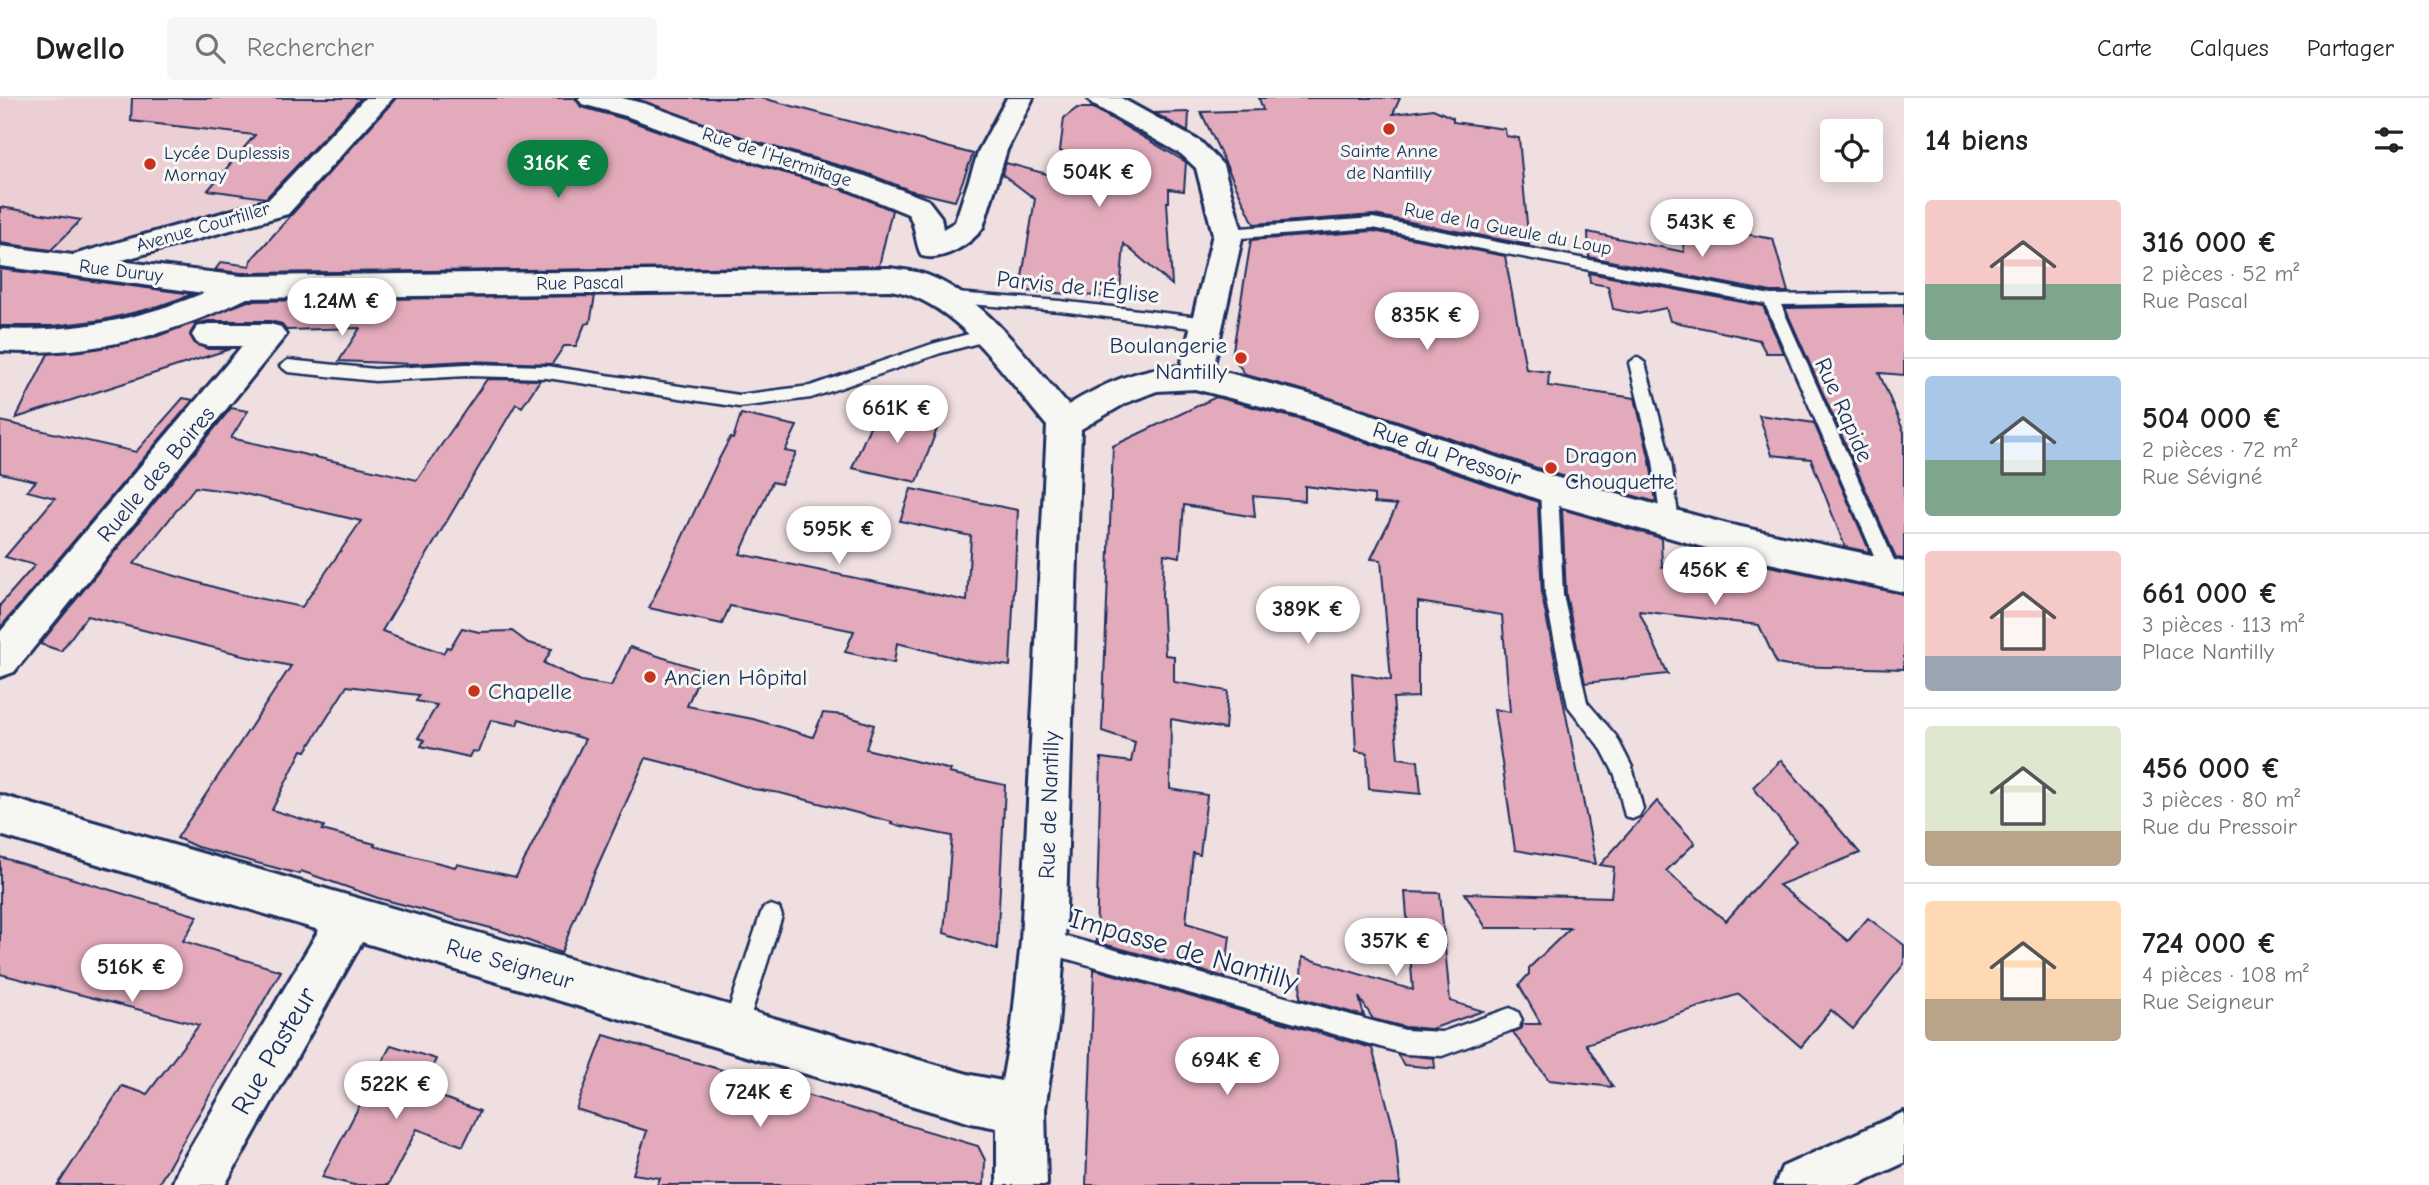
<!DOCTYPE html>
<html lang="fr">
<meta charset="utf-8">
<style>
:root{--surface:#fff;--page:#f6f6f6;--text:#222;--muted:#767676;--line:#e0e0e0;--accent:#0b8043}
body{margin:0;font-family:"Comic Neue",sans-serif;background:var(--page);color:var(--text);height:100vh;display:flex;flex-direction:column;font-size:26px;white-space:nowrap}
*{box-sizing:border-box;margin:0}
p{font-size:23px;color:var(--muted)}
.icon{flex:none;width:38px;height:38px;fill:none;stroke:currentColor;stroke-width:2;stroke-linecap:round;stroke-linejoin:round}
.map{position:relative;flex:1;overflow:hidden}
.side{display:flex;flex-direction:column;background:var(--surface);width:525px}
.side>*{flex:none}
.tools{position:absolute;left:1820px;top:21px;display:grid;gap:14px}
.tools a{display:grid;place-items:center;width:63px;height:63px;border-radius:7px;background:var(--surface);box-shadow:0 4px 18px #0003;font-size:35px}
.price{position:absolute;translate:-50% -60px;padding:0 16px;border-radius:24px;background:#fff;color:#222;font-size:23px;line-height:46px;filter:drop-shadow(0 2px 4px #0008)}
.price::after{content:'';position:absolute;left:50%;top:42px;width:21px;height:16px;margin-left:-10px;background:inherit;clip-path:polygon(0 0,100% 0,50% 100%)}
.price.on{background:var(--accent);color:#fff}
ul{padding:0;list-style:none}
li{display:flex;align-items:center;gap:21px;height:175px;padding:0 21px}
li+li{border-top:2px solid var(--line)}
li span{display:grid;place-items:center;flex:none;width:196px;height:140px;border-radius:7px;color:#555}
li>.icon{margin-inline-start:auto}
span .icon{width:84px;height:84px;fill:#fffc;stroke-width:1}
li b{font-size:30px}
h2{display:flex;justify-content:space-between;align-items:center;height:84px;padding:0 21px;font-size:30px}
header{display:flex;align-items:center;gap:42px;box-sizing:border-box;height:98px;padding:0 35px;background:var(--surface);border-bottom:2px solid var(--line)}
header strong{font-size:33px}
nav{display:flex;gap:38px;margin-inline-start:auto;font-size:24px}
.search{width:490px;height:63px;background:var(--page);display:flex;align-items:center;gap:18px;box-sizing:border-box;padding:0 24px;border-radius:7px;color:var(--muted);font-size:26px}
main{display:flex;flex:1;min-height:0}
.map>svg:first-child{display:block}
.built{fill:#eccfd5}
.building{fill:#e2aaba;stroke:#1b2f5e;stroke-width:2;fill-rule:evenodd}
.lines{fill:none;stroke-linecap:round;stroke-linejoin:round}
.lane-casing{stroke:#1b2f5e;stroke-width:5}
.street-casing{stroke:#1b2f5e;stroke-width:6}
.secondary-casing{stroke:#1b2f5e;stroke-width:6}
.lane{fill:#f6f6f2;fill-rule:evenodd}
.street{fill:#f6f6f2;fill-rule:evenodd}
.secondary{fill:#f6f6f2;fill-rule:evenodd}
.poi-dot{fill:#c8321e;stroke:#f6f6f2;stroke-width:2.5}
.labels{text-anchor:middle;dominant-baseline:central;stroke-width:6;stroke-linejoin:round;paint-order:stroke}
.far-poi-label{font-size:19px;fill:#1b2f5e;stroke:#f6f6f2}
.far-street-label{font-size:19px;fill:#1b2f5e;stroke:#f6f6f2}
.street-label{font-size:23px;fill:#1b2f5e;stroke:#f6f6f2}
.poi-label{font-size:23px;fill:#1b2f5e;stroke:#f6f6f2;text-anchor:start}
.near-street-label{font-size:28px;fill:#1b2f5e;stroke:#f6f6f2}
</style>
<header>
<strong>Dwello</strong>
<div class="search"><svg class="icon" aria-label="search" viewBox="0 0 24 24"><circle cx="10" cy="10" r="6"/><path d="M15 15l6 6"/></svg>Rechercher</div>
<nav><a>Carte</a><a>Calques</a><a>Partager</a></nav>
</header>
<main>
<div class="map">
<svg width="1904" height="1087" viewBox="0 0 1904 1087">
<rect width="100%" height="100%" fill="#f0dfe1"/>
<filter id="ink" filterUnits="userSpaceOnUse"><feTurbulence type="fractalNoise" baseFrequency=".0143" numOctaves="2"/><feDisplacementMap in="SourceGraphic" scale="14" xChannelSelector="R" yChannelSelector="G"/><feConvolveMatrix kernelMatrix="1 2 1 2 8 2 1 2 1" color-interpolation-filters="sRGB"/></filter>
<g filter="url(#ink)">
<path class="built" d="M0 0H361L279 88 251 105 69 156 0 144Z"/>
<g class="building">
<path d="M132 0H361L266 100 208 92 255 37 131 23Z"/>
<path d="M396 0H575L581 9 625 21 734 60 844 92 892 112 879 168 242 175 215 172 221 164 250 168 251 162Z"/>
<path d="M633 0H762L973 56 955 103 909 92 866 75 756 44Z"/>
<path d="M1259 0H1400L1393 16 1433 11 1453 20V24L1505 31 1506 38 1519 40 1529 147 1374 117 1254 126 1201 14 1263 12Z"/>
<path d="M1077 10H1093L1186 64 1184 93 1169 91V104H1167L1172 187 1124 146 1120 193H1112L1111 199 1027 193 1028 186 1021 185 1035 101 1002 76 1006 65 1091 88 1097 72 1060 53 1064 20Z"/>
<path d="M1189 14 1188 34 1155 15Z"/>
<path d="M0 109 81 122 51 152 0 145Z"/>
<path d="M1722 132 1773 141 1788 194H1771L1589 159 1588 134 1684 154 1682 136 1725 140Z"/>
<path d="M1373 133 1505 158 1526 271 1549 274 1548 288 1635 300 1650 363 1656 404 1552 375 1321 297 1246 277 1232 258 1251 142Z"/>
<path d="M0 171 193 196 153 210 103 222 53 228H0Z"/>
<path d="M1589 175 1763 208 1783 255H1766L1759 242 1670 223 1666 210 1638 216 1613 211 1608 188 1590 185Z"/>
<path d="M595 198 590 225 585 226 576 248H564L552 266 467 263 413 266 339 263 360 230 286 232 282 226 270 223H208L196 226 190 236 195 246 208 251H230L16 320 48 256 96 251 158 238 248 203Z"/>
<path d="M1904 208V277L1879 275 1904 334V461L1896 460 1785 210Z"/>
<path d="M487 281 540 282 522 309 516 306 382 533 443 555 447 549 450 550 462 530 479 534 512 533 528 545 552 551 544 565 581 583 611 588 630 549 702 572 687 608 753 621 813 639 823 615 844 617 874 627 866 651 951 672 949 675 1005 687 997 851 944 835 952 738 891 726 892 724 780 695 753 691 701 674 646 660 580 807 561 855 502 833 378 800 301 773 299 776 197 749 177 740 291 568 238 557 239 556 87 518 61 553 40 546 231 310 248 313 231 340 417 382ZM195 389 241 395 361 423 302 509 238 496 134 466ZM347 588 419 597 416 603 437 607 418 640 424 642 421 648 469 659 472 653 478 654 491 622 517 627 519 621 585 641 516 779 457 766 455 769 374 748 375 746 322 732 324 728 272 712 302 652 306 653Z"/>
<path d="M1216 299 1302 322 1538 404 1542 498 1596 766 1515 752 1494 611 1510 614 1502 517 1418 504V599L1393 600 1398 660 1418 663 1421 696 1369 691 1367 655 1356 653 1352 575 1391 582 1381 462 1371 461 1397 407 1374 405V397L1305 388V403L1253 398 1255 419 1184 407 1180 459 1164 456 1162 497 1165 557 1174 558V584L1228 593 1225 631 1171 621 1170 691 1207 697 1200 757 1193 755 1186 825 1230 838 1225 879 1096 844 1101 660 1131 664 1135 644 1102 633 1113 348Z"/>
<path d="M183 300 193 302 0 530V507L35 467 5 459 55 400 27 393 36 383 0 375V323L136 354Z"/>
<path d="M878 310 940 323 917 384 852 370Z"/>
<path d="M741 316 797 328 785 353 796 355 781 386 772 384 740 456 967 503 971 438 900 423 911 391 1018 412 1010 568 969 563 897 545 894 565 845 554 854 533 730 508 722 526 649 510 719 361 730 340 733 341Z"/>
<path d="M1759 317 1814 325 1870 454 1845 449 1811 361 1772 357Z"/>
<path d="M1562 411 1661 440 1662 469 1745 480 1740 462 1904 496V571L1788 568 1777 566 1759 527 1639 513 1668 576 1585 585 1566 497Z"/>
<path d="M1781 662 1860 755 1779 787 1848 843 1868 820 1904 847V866L1853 931 1831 912 1801 949 1739 896 1586 946 1613 989 1549 982 1513 935 1520 931 1523 926H1541L1519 887 1529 876V870L1570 830H1486L1465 795 1611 799 1614 769 1600 767 1657 703 1695 745 1666 773 1726 823 1796 743 1753 689Z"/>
<path d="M0 759 198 818 183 843 281 873 158 1087H58L122 988 147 996 199 927 0 876Z"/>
<path d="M1405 794 1440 795 1450 903 1483 913 1431 931 1405 929 1373 921 1359 899 1364 918 1300 900 1302 859 1413 892Z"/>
<path d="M1094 871 1372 950 1395 1036 1400 1087H1086Z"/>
<path d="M604 937 978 1048 985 1062 984 1087H657L660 1080 633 1076 647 1033 576 1011Z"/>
<path d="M391 947 436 961 422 992 480 1013 463 1048 417 1031 388 1087H354L322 1079Z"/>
<path d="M1397 956 1434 960 1435 970 1404 967Z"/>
</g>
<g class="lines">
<defs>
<g id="lane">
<path d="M1373 120 1771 197 1904 195V205L1781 207 1901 478 1899 483 1892 486 1885 483 1883 478 1765 206 1373 130 1228 141 1221 136 1228 131Z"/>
<path d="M943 194 1060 203 1208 220 1216 226 1208 232 1060 213 943 204 935 199Z"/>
<path d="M987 231 993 233 995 237 993 241 941 255 811 300 739 309 547 280 467 278 375 283 288 274 280 268 288 262 375 271 467 266 547 268 739 297 810 288 932 246Z"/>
<path d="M1637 259 1645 265 1671 363 1679 425 1676 430 1670 432 1664 430 1661 425 1653 363 1629 265Z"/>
<path d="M1549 384 1555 386 1558 391 1563 497 1587 604 1616 638 1632 669 1643 711 1639 718 1632 721 1625 718 1615 677 1602 652 1568 608 1545 497 1540 391 1543 386Z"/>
<path d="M771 807 779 810 782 818 746 932 742 940 734 944 726 940 722 932 760 818 763 810Z"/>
<path d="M1043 832 1405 932 1442 934 1510 910 1518 914 1522 922 1518 930 1442 958 1405 956 1043 854 1035 851 1032 843 1035 835Z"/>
</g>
<g id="street">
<path d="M365 0H393L288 116 119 163 242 178 890 170C902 172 916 173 927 177 985 199 1028 262 1068 307 1105 285 1138 270 1181 268L1213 136 1196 70 1181 56 1092 6 1088 0H1121L1201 44 1223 67 1243 136 1213 271 1320 299 1551 378 1727 426 1904 464V494L1727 456 1549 405 1303 319 1195 291 1157 293 1126 305 1081 331 1065 843 1058 927 1045 1011 1047 1087H997V1030L971 1025 362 844 225 1087H172L179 1069 319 832 0 737V697L971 977 1002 983 1012 927 1021 843 1047 328C1006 280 956 201 890 192L247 200C169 238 87 259 0 253V231C72 235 137 222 204 195L0 168V148L73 157 268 102Z"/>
<path d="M578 0H622L646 6 755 46 865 78 928 102 941 119 943 131 955 124 979 52 1007 0H1033L1007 52 983 129C972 146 942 164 922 158 914 145 917 128 908 116L845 90 735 58 626 18 582 6Z"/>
<path d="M208 226H270L281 229 286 237 14 574 0 579V534L242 248H208L197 245 192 237 197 229Z"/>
</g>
<path id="secondary" d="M1904 1014V1065L1856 1087H1775L1782 1069Z"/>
</defs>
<use href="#lane" class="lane-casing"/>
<use href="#street" class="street-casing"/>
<use href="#secondary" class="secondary-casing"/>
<use href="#lane" class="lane"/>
<use href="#street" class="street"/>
<use href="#secondary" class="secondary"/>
</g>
</g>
<g class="poi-dot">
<circle cx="1389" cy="31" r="7"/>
<circle cx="150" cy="66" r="7"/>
<circle cx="1241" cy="260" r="7"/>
<circle cx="1551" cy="370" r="7"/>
<circle cx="650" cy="579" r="7"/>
<circle cx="474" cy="593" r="7"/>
</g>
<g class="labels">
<g class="far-poi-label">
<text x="1389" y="53">Sainte Anne<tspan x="1389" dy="22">de Nantilly</tspan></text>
<text x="164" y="55" text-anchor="start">Lycée Duplessis<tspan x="164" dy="22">Mornay</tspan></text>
</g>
<g class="far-street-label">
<text transform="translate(777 59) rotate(18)">Rue de l'Hermitage</text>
<text transform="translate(203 129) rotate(-16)">Avenue Courtiller</text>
<text transform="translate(1508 131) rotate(11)">Rue de la Gueule du Loup</text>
<text transform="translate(121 173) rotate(7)">Rue Duruy</text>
<text transform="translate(580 185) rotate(-1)">Rue Pascal</text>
</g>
<g class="street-label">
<text transform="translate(1078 189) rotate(6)">Parvis de l'Église</text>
<text transform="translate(1844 312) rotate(66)">Rue Rapide</text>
<text transform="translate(1447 356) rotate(19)">Rue du Pressoir</text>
<text transform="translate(156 376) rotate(-50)">Ruelle des Boires</text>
<text transform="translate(1049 707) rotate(-88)">Rue de Nantilly</text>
<text transform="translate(510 866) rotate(16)">Rue Seigneur</text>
</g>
<g class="poi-label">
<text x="1227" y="247" text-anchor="end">Boulangerie<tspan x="1227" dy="26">Nantilly</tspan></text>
<text x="1565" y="357">Dragon<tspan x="1565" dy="26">Chouquette</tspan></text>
<text x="664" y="579">Ancien Hôpital</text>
<text x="488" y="593">Chapelle</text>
</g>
<g class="near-street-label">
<text transform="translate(1184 852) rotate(16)">Impasse de Nantilly</text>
<text transform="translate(274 953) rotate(-60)">Rue Pasteur</text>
</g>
</g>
</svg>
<div class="tools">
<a><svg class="icon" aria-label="locate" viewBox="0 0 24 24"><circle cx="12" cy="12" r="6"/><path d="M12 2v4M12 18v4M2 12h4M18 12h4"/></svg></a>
</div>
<b class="price on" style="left:558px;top:102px">316K €</b>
<b class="price" style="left:1099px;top:111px">504K €</b>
<b class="price" style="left:1702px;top:161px">543K €</b>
<b class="price" style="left:342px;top:240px">1.24M €</b>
<b class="price" style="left:1427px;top:254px">835K €</b>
<b class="price" style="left:897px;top:347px">661K €</b>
<b class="price" style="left:839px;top:468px">595K €</b>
<b class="price" style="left:1715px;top:509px">456K €</b>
<b class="price" style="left:1308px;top:548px">389K €</b>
<b class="price" style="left:1396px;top:880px">357K €</b>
<b class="price" style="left:132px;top:906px">516K €</b>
<b class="price" style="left:1227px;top:999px">694K €</b>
<b class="price" style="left:396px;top:1023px">522K €</b>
<b class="price" style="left:760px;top:1031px">724K €</b>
</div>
<section class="side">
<h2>14 biens<svg class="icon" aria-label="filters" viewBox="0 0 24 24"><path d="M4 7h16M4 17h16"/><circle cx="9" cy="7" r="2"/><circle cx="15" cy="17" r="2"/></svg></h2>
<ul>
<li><span style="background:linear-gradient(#f6c9c9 60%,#7fa58c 0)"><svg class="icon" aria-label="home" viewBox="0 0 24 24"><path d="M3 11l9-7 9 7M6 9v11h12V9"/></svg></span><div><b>316 000 €</b><p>2 pièces · 52 m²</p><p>Rue Pascal</p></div></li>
<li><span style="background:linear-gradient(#a9c7e8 60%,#7fa58c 0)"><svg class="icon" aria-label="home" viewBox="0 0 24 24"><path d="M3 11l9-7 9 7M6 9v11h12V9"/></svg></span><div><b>504 000 €</b><p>2 pièces · 72 m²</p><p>Rue Sévigné</p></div></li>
<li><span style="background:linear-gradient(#f6c9c9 75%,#9aa5b1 0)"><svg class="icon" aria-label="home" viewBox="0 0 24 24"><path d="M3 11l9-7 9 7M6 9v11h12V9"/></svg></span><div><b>661 000 €</b><p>3 pièces · 113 m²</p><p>Place Nantilly</p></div></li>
<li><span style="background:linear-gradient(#dfe7d0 75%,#b9a48a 0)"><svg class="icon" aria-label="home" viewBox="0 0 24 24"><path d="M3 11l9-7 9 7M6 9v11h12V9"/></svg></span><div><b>456 000 €</b><p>3 pièces · 80 m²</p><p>Rue du Pressoir</p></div></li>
<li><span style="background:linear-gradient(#ffd9b3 70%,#b9a48a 0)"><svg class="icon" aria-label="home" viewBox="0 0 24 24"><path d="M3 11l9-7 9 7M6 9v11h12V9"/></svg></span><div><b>724 000 €</b><p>4 pièces · 108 m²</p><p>Rue Seigneur</p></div></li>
</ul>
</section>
</main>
